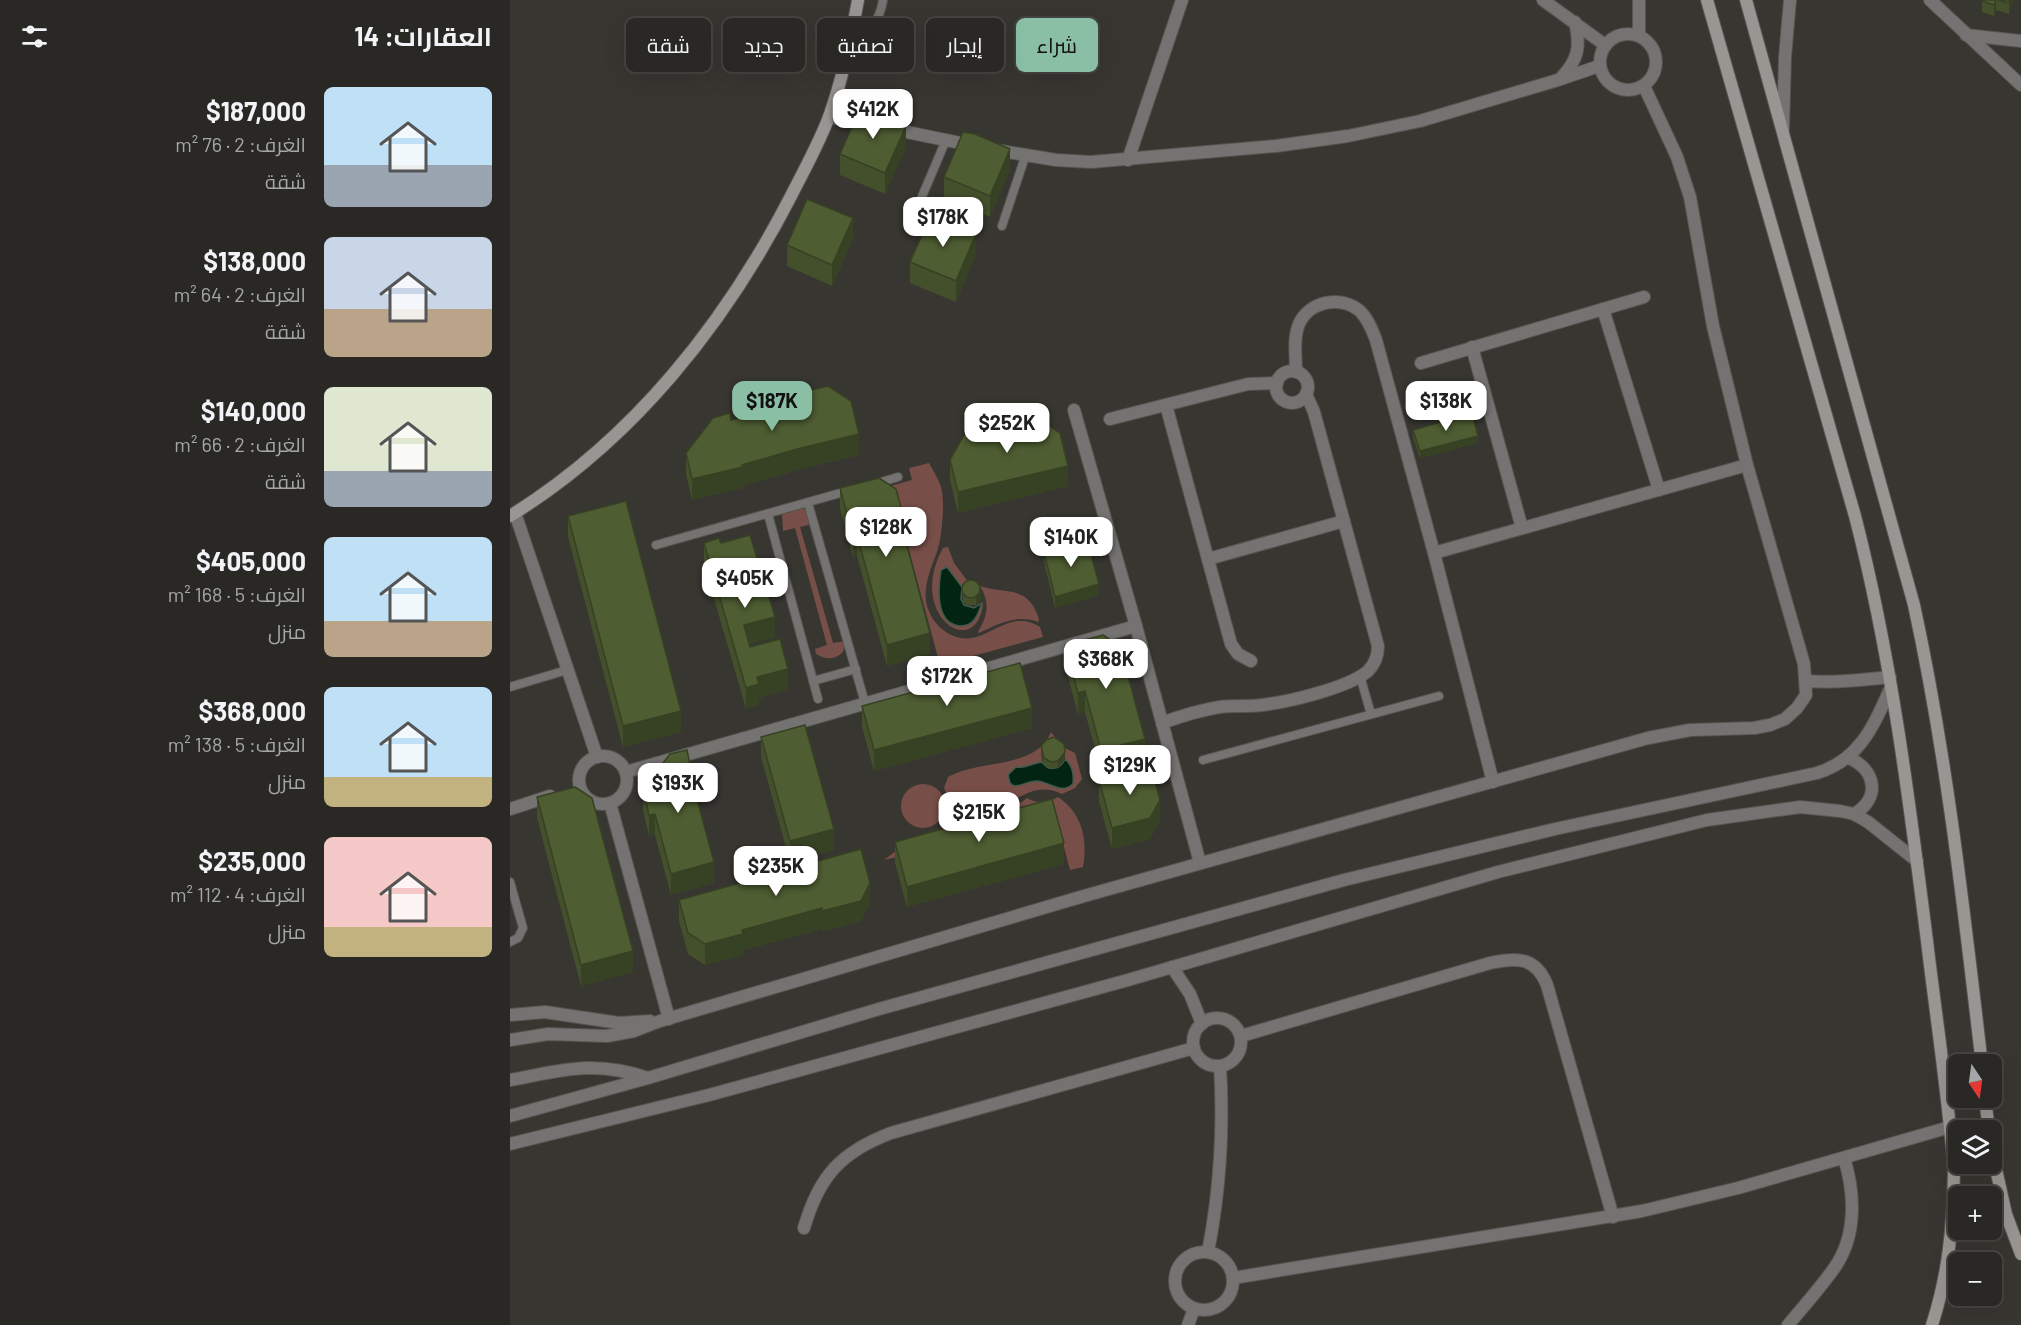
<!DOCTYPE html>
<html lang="ar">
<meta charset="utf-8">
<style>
:root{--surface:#292825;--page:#353432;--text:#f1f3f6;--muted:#a5a6a7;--line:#454442;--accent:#8abfa5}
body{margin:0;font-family:Barlow,Cairo,sans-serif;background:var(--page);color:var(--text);direction:rtl;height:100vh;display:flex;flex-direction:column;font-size:22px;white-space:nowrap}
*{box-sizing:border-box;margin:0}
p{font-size:20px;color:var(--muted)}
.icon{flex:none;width:33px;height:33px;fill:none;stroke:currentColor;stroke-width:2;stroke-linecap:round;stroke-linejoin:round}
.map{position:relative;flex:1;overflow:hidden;direction:ltr}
.details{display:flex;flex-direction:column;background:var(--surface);width:510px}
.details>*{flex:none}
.hud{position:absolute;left:18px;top:18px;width:570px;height:54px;direction:rtl;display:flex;gap:12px}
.needle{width:39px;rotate:167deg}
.tools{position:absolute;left:1438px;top:1054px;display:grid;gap:12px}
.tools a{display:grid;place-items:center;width:54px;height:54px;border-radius:9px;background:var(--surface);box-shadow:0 6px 24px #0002,0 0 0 2px var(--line);font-size:30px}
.price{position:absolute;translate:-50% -51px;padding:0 14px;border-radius:12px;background:#fff;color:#222;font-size:20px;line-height:39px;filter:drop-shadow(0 2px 3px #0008)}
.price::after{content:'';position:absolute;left:50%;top:36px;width:18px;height:14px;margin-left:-9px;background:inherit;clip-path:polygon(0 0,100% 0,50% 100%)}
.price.on{background:var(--accent);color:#111}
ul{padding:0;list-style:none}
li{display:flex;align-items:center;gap:18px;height:150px;padding:0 18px}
li span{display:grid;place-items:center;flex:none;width:168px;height:120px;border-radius:9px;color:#555}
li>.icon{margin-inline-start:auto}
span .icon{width:72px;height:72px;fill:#fffc;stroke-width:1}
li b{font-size:26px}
h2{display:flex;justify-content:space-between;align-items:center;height:72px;padding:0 18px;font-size:26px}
.tag{padding:0 21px;border-radius:9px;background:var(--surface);box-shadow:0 6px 24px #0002,0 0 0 2px var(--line);font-size:21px;line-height:54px}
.tag.on{background:var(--accent);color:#111}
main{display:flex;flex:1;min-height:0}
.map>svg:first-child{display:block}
.green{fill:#784f48}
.water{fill:#022412;stroke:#435b4d;stroke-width:1.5}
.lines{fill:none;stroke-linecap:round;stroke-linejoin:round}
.lane-casing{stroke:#55544f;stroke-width:10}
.street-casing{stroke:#55544f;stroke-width:14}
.secondary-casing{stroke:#55544f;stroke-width:14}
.lane{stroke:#757371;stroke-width:8}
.street{stroke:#757371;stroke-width:12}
.secondary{stroke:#989592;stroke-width:12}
.wall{fill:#43502b}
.shaded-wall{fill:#374123}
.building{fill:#4e5d32;stroke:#374123;stroke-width:1.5}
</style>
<main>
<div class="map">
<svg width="1511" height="1325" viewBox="0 0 1511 1325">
<rect width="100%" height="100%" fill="#373631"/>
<g class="green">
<path d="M419 463C423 470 427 477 430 484 436 498 432 537 427 552 421 568 414 584 416 601 417 610 424 623 432 629 471 660 493 603 530 627L533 637 430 665 388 509 366 490 402 480 399 468Z"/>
<path d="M292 507 297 512 302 524 290 527 323 643 336 641 333 652C325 660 316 660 306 654L305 649 317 645 285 528 273 531 272 514 276 510Z"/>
<path d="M438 547 444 563 459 583 452 587 438 568 431 570 429 598 457 625 465 620 472 603 473 605C465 661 396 615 433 548Z"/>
<path d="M470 586C497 595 518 584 529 619L528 622C507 614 488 624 469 633L468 632C478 615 480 603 470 586Z"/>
<path d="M541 732 549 742 531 753 532 762C522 763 516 769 506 767L510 786C524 778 534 781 548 789L560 764 555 759V748L565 753 572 779 565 788 552 794C509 772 483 839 441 814L439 799 434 788 438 777C468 759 526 770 541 732Z"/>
<circle cx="413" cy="806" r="22"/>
<path d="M548 797C572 813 578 839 573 867L560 870 546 817 374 860 386 851 430 829 494 815 517 798C528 804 537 804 548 797Z"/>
</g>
<g class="water">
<path d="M437 567 452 587 451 599 454 605 464 608 472 603C468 613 465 626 451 626 425 625 428 589 431 570Z"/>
<path d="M555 759C562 765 564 775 563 784 550 795 541 782 527 781 518 781 512 786 504 786L500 783 498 775 506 767C516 769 522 763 532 762 539 772 550 770 555 759Z"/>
</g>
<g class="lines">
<defs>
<g id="lane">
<path d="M340 42C359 33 370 21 373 0"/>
<path d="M402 220 436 140"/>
<path d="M492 226 515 157"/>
<path d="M365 484 388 477"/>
<path d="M298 503 355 703"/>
<path d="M258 514 308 699"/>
<path d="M146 545 341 490"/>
<path d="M850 676 861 714"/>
<path d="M303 681 346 669"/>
<path d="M0 687 57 670"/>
<path d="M693 760 929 696"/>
<path d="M0 882 13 928 8 938 0 942"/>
</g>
<g id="street">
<path d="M1033 0 1095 45"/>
<path d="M1420 0 1511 85"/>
<circle cx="1118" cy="62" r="28"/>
<path d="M1456 35 1511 41"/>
<path d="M1129 36V0"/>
<path d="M1051 78C1068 60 1071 47 1065 22"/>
<path d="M319 117 359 125"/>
<path d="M382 129 465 146"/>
<path d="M1273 129 1275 57 1280 0"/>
<path d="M485 150 546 160 581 162 766 146 838 136 910 121 1048 80 1089 66"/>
<path d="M618 160 672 0"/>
<path d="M1093 309 1149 490"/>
<path d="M962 347 1012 528"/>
<path d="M911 363 1134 297"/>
<circle cx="782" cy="387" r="16"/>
<path d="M786 372C786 357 783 338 789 324 799 301 831 295 850 311 858 319 862 329 866 340L924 553 983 782"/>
<path d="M656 405 721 644 728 654 741 661"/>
<path d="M564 410 626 626 690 863"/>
<path d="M600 419 738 384 767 383"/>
<path d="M5 513 87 757"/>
<path d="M924 553 1237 465"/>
<path d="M698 559 834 521"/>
<path d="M1297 681C1325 683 1351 680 1380 677"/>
<path d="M652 723C671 716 690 710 710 707 724 705 738 707 752 705 778 702 838 688 858 671 865 664 868 656 868 646L804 412 796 394"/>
<circle cx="93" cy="780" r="24"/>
<path d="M1339 758C1366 770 1371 798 1344 814"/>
<path d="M116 772 626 626"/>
<path d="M100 803 159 1019"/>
<path d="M0 809 40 796"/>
<path d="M662 967 680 994 692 1024"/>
<path d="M0 1015 35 1012 109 1023 140 1021"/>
<circle cx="707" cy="1042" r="24"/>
<path d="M731 1036 980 963C1007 957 1026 957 1037 985L1103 1217"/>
<path d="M0 1040 38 1034 97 1036 124 1031 150 1021 574 896 1138 738 1180 730 1244 728 1260 725 1275 719 1287 708 1296 695 1294 664 1237 465 1203 326 1180 197 1167 157 1134 86"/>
<path d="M0 1080C54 1070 84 1060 138 1078"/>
<path d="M0 1116 138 1078 369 1009 834 880 1045 829 1307 773C1350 760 1364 725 1381 687"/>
<path d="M0 1144 199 1095 618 980 988 872 1197 820 1290 807 1330 811 1344 814 1358 822 1407 861"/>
<path d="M294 1228C309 1176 331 1152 381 1133L684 1048"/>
<circle cx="694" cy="1281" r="29"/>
<path d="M698 1252C710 1190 714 1130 710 1066"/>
<path d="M723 1278 1132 1211 1228 1188 1440 1127"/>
<path d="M678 1325 684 1309"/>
<path d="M1278 1325C1294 1306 1311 1287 1325 1267 1347 1235 1345 1193 1334 1158"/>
</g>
<g id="secondary">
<path d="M1197 0 1345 516C1381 655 1399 798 1417 941 1426 1017 1438 1094 1444 1170 1443 1225 1439 1272 1422 1325"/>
<path d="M1236 0 1404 605C1437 757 1454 911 1472 1065"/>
<path d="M0 516C123 440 215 324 281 196 294 170 310 142 320 114 333 77 341 39 348 0"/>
<path d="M1475 1098 1479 1131"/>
<path d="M1482 1151 1496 1214 1511 1254"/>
</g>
</defs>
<use href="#lane" class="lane-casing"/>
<use href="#street" class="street-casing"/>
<use href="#secondary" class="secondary-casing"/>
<use href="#lane" class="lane"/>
<use href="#street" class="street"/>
<use href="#secondary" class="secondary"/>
</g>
<g class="wall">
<path d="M1472 0H1503L1499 14 1486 10 1484 16 1472 12Z"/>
<path d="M396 147 375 194 330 175V154Z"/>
<path d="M500 170 480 217 434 197V177Z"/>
<path d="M343 239 322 286 277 266V245Z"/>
<path d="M466 255 446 302 400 283V262Z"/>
<path d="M286 394 349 455 287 470 233 486V488L182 500 176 474V453L221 420 286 403Z"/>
<path d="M903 430 968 443 910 458 903 437Z"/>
<path d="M440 460 558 486 448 513 440 480Z"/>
<path d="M330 488 395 540 420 654 377 666 347 556 343 557 330 509Z"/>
<path d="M58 516 171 732 113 747 58 537Z"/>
<path d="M194 543H211L249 586 226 592 227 595 265 637 239 644 240 647 278 689 249 698V705L236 709 194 564Z"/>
<path d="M534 552 589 595 545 608 534 562Z"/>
<path d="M452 586 471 599 466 605H457L453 602Z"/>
<path d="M555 645 635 760 591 771 575 712 568 714 555 666Z"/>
<path d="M352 706 522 728 364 771 352 727Z"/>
<path d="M251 737 324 850 280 862 251 757Z"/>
<path d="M531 746 555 759 548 768 541 769 534 765 531 753Z"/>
<path d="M589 780 650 820 640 839 602 849 589 801Z"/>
<path d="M133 789 204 883 161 895 145 835 139 836 133 810Z"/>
<path d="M27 797 123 972 71 986 27 818Z"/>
<path d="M385 842 554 864 397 907 385 863Z"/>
<path d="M169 900 360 903 351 921 312 932V929L233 950V955L195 965 178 954 169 921Z"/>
</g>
<g class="shaded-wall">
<path d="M1486 0V10L1484 16V5Z"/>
<path d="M1500 0H1503L1499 14V3Z"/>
<path d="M396 126V147L375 194V173Z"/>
<path d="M500 149V170L480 217V196Z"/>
<path d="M343 218V239L322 286V265Z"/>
<path d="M466 234V255L446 302V281Z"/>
<path d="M349 434V455L287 470 233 486V488L182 500V479L287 449Z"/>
<path d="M968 436V443L910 458V451Z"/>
<path d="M558 466V486L448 513V492Z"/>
<path d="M395 522V543L391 523Z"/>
<path d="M347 535V556L343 557V536Z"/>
<path d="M249 565V586L220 594V573Z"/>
<path d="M589 584V595L545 608V597Z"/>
<path d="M471 591V599L466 605V598Z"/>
<path d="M265 617V637L234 646V625Z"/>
<path d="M420 633V654L377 666V645Z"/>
<path d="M278 669V689L249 698V705L236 709V688L247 677Z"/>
<path d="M575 691V712L568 714V693Z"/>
<path d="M522 708V728L364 771V750Z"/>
<path d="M171 711V732L113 747V726Z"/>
<path d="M635 739V760L591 771V750Z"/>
<path d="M555 752V759L548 768V761Z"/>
<path d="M650 800V820L640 839 602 849V828Z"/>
<path d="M145 814V835L139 836V815Z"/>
<path d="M324 829V850L280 862V841Z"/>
<path d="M554 843V864L397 907V887Z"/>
<path d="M204 862V883L161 895V874Z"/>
<path d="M360 883V903L351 921 312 932V911Z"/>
<path d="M312 908V929L233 950V955L195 965V944L232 930Z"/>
<path d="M123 951V972L71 986V965Z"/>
</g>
<g class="building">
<path d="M1472 0H1486L1484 5 1472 1Z"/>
<path d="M1488 0H1500L1499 3Z"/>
<path d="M349 111 367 114 396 126 375 173 330 154Z"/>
<path d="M453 132 465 134 500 149 480 196 434 177Z"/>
<path d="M297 199 343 218 322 265 277 245Z"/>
<path d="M421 215 466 234 446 281 400 262Z"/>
<path d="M318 386 341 401 349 434 287 449 232 465 233 467 182 479 176 453 203 418 220 413 221 420 288 402 286 394Z"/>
<path d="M962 413 968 436 910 451 903 430Z"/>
<path d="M527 418 550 433 558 466 448 492 440 460 454 435Z"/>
<path d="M369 478 386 489 395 522 391 523 420 633 377 645 347 535 343 536 330 488Z"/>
<path d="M116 501 171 711 113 726 58 516Z"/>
<path d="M240 535 249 565 220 573 227 595 256 587 265 617 234 625 240 647 270 639 278 669 247 677 249 684 236 688 194 543 209 538 211 543Z"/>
<path d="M577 540 589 584 545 597 534 552Z"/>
<circle cx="461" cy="589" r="9"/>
<path d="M593 635 610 646 635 739 591 750 575 691 568 693 555 645Z"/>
<path d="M510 663 522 708 364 750 352 706Z"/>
<path d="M295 725 324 829 280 841 251 737Z"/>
<path d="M544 737 554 744 555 752 548 761 541 762 534 758 531 746 536 740Z"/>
<path d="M177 750 188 803 204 862 161 874 145 814 139 815 133 789 160 754Z"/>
<path d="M641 766 650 800 640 818 602 828 589 780Z"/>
<path d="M65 787 82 798 123 951 71 965 27 797Z"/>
<path d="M542 799 554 843 397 887 385 842Z"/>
<path d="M351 849 360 883 351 901 312 911V908L232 930 233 934 195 944 178 933 169 900Z"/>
</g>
</svg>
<div class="tools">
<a><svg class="needle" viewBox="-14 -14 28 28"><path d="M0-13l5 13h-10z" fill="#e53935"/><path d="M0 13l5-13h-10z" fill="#a5a6a7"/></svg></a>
<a><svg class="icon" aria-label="layers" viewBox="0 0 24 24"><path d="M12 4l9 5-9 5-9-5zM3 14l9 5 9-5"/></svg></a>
<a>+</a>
<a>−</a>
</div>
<b class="price" style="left:363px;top:140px">$412K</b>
<b class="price" style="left:433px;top:248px">$178K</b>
<b class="price on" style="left:262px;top:432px">$187K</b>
<b class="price" style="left:936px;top:432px">$138K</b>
<b class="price" style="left:497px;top:454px">$252K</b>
<b class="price" style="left:376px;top:558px">$128K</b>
<b class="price" style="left:561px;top:568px">$140K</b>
<b class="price" style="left:235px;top:609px">$405K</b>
<b class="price" style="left:596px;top:690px">$368K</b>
<b class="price" style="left:437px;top:707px">$172K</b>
<b class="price" style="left:620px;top:796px">$129K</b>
<b class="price" style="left:168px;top:814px">$193K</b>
<b class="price" style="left:469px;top:843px">$215K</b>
<b class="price" style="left:266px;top:897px">$235K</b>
<div class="hud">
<a class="tag on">شراء</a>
<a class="tag">إيجار</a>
<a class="tag">تصفية</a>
<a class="tag">جديد</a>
<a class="tag">شقة</a>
</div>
</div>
<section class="details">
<h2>العقارات: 14<svg class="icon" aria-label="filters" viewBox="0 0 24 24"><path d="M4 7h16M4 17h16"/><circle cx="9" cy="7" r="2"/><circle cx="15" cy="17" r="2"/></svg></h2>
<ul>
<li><span style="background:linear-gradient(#bfe0f5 65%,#9aa5b1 0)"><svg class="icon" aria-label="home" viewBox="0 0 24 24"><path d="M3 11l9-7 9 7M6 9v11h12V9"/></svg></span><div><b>$187,000</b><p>الغرف: 2 · 76 m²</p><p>شقة</p></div></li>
<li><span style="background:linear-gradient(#c9d6e8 60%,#b9a48a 0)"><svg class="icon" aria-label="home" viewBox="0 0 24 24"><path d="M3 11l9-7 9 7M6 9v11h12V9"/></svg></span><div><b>$138,000</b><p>الغرف: 2 · 64 m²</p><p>شقة</p></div></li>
<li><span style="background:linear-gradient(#dfe7d0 70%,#9aa5b1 0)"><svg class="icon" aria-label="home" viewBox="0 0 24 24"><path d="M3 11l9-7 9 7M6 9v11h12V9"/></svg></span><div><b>$140,000</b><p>الغرف: 2 · 66 m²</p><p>شقة</p></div></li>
<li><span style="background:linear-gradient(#bfe0f5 70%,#b9a48a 0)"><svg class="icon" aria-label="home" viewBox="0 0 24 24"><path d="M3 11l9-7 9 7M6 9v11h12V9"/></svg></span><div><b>$405,000</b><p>الغرف: 5 · 168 m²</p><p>منزل</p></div></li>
<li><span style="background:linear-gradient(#bfe0f5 75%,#c2b280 0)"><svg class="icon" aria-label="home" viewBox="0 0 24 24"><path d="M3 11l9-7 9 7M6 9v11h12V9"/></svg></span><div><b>$368,000</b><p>الغرف: 5 · 138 m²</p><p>منزل</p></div></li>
<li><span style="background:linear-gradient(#f6c9c9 75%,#c2b280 0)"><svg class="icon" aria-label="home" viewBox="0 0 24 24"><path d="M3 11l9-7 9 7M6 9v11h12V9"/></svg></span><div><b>$235,000</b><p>الغرف: 4 · 112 m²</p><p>منزل</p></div></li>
</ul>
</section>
</main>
